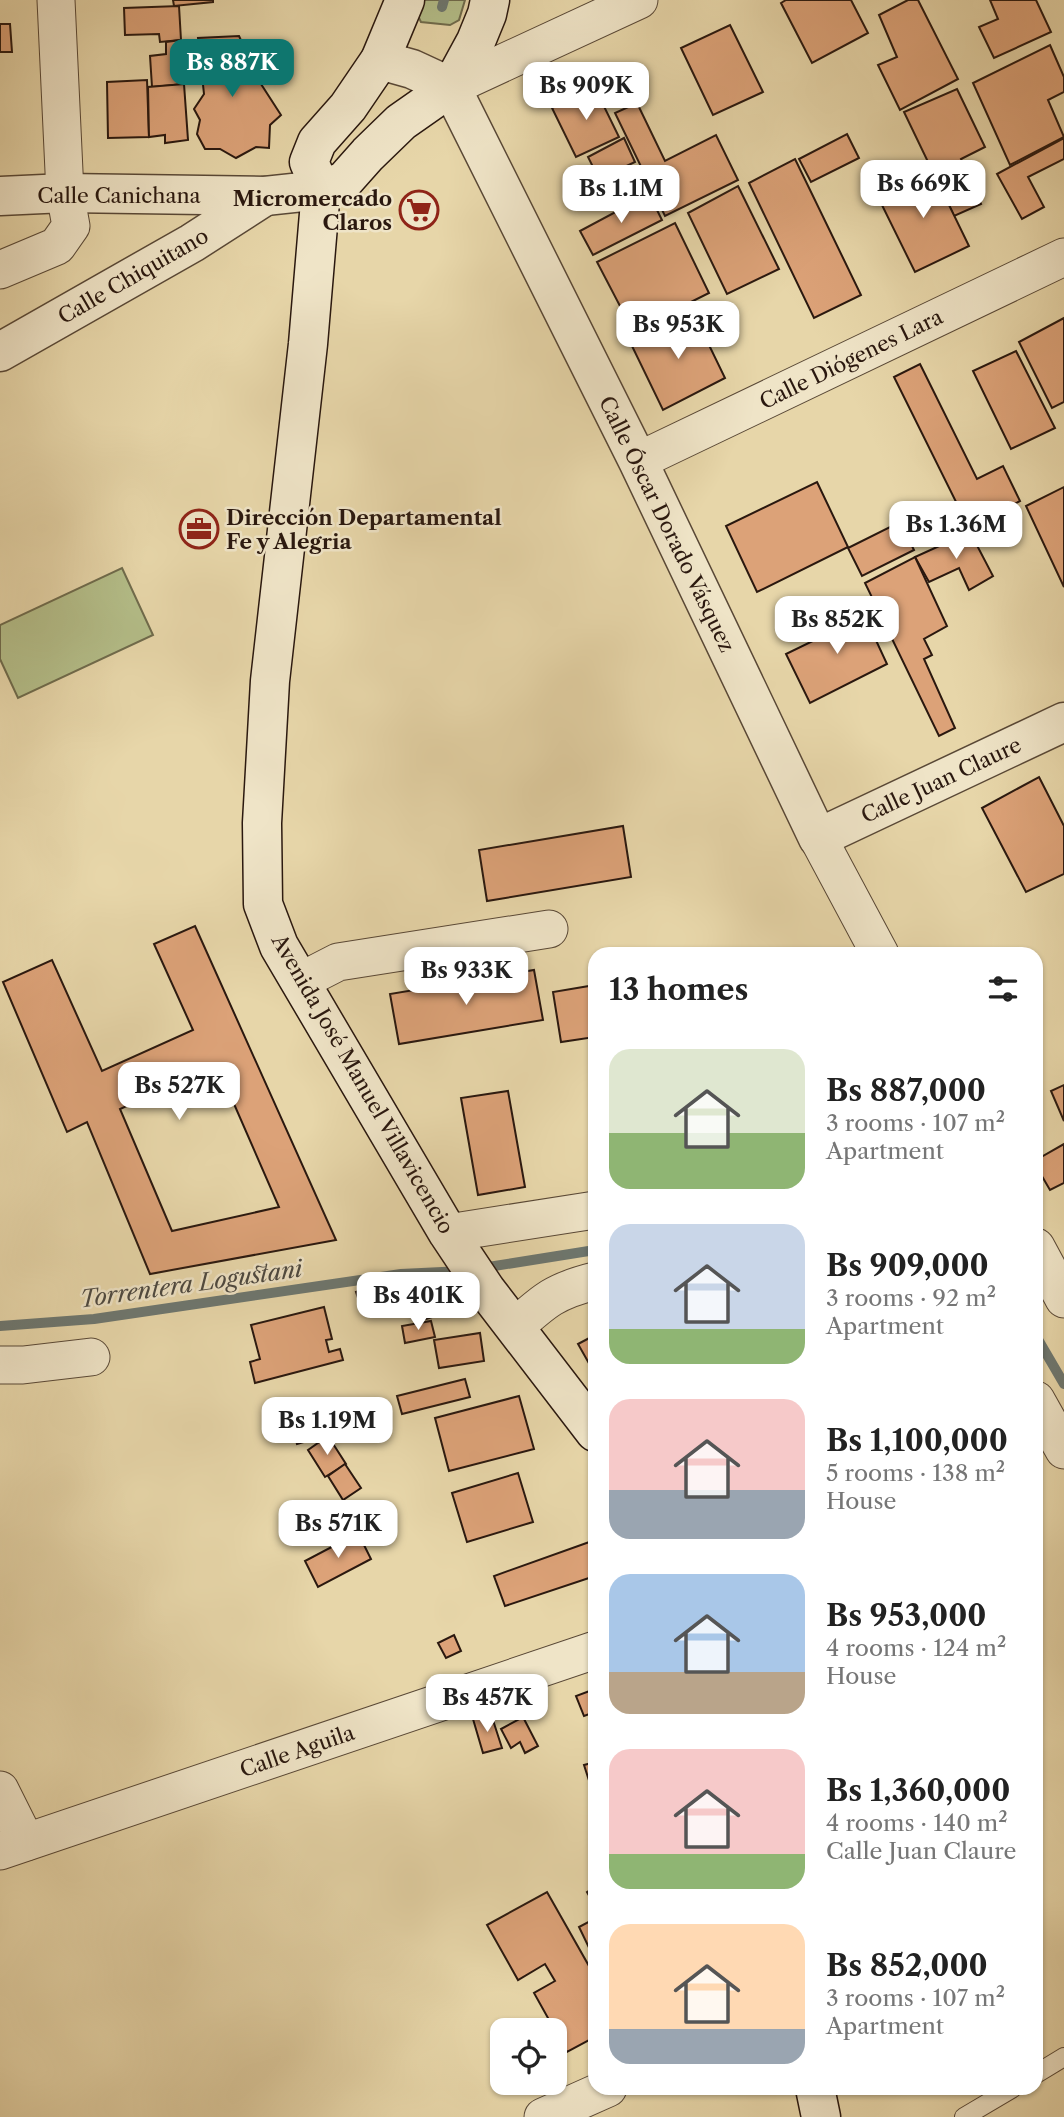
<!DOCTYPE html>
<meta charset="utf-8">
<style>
:root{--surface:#fff;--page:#f6f6f6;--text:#222;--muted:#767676;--accent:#0f766e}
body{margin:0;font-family:"Libre Caslon Text",serif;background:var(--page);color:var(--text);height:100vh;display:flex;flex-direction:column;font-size:26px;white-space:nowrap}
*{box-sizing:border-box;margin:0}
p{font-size:23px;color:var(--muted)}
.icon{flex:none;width:38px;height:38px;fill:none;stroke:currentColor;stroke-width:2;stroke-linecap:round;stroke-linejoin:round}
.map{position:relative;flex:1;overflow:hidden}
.drawer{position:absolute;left:588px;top:947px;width:455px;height:1148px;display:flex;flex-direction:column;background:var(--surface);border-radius:21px;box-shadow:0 2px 5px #0004}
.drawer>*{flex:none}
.fabs{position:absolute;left:490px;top:2018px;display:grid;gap:14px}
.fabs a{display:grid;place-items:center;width:77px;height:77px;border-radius:14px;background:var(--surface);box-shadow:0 2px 5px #0004;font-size:35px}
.price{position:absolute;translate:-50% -60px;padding:0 16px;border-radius:14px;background:#fff;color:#222;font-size:23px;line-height:46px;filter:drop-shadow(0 2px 4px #0008)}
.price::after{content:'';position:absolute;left:50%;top:42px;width:21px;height:16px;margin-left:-10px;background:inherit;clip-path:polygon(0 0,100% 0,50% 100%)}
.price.selected{background:var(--accent);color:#fff}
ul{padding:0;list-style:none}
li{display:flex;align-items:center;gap:21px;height:175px;padding:0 21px}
li span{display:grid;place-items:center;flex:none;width:196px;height:140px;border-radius:21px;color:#555}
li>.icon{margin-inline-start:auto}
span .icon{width:84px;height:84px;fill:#fffc;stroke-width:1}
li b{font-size:30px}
h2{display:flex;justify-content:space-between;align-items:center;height:84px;padding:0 21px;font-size:30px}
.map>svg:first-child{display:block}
.green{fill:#b4be89;stroke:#6f6b4c;stroke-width:2}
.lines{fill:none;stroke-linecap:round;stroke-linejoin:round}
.stream{stroke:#6d7770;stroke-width:10}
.building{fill:#dca278;stroke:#2a180f;stroke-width:2;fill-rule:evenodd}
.service-casing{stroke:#594836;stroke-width:20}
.minor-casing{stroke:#594836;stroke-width:39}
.tertiary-casing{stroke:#594836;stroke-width:41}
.secondary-casing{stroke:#2a180f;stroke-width:41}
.service{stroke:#efe4c7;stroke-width:18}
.minor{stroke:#efe4c7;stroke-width:37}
.tertiary{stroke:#efe4c7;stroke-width:38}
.secondary{stroke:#efe4c7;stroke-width:38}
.labels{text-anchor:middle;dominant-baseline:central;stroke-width:5;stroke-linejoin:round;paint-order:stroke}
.street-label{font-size:21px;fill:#2a180f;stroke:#efe4c7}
.poi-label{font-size:21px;font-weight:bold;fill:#2a180f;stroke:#efe4c7;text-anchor:end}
.water-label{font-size:23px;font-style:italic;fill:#4c4840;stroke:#efe4c7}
</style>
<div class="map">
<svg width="1064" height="2117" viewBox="0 0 1064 2117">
<rect width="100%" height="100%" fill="#e7d6a9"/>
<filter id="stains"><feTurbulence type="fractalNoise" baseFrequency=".00286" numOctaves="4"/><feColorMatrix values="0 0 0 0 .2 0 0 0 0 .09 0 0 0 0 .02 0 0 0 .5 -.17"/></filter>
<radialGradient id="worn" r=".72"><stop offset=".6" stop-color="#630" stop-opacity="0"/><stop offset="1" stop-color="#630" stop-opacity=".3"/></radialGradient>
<g class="green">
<path d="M419 0H465L459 20 450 25 421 22 416 12Z"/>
<path d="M122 568 153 635 18 698 0 659V625Z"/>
</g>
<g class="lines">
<g class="stream">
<path d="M442 7 444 0"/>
<path d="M482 1268 595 1250"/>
<path d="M0 1326 94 1319 401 1274 463 1271"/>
<path d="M1036 1336 1064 1384"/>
</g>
</g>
<g class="building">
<path d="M173 0H213V2L174 6Z"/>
<path d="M786 0H851L868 33 812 63 781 3Z"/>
<path d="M908 0H918L958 79 900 110 878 65 897 57 879 15Z"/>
<path d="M990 0H1036L1051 32 994 58 979 27 998 19Z"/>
<path d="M179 6 181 40 160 42 159 34 125 35 124 8Z"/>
<path d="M0 24H10L12 52H0Z"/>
<path d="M730 25 763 92 713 115 681 48Z"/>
<path d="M239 36 261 84 281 115 270 125 269 148 256 147 236 158 220 149H205L197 134 200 120 194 109 204 94 198 38Z"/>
<path d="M181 40 184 84 152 87 150 56 166 54V42Z"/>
<path d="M1050 45 1064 77V92L1048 100 1064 137 1010 165 973 83Z"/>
<path d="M147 80 149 137 108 138 107 82Z"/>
<path d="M184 84 188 140 165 143V135L149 137 148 87Z"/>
<path d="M595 88 619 137 576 157 552 108Z"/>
<path d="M957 89 985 147 961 159 981 204 954 216 904 112Z"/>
<path d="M637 103 665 161 716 135 738 180 665 216 615 113Z"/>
<path d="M847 134 859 158 811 182 799 159Z"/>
<path d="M624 138 635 162 599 179 588 157Z"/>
<path d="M1064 138V159L1028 177 1044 207 1022 219 997 174Z"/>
<path d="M795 159 861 295 814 318 749 183Z"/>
<path d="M931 168 969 246 915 272 877 195Z"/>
<path d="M738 186 779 269 727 294 688 213Z"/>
<path d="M649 194 662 220 593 255 580 231Z"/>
<path d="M675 223 709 293 633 331 597 262Z"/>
<path d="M693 312 725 378 663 410 631 344Z"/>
<path d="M1064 318V402L1052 408 1019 342Z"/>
<path d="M1016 351 1055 428 1011 449 973 371Z"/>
<path d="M920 364 977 479 1003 466 1020 501 969 528 894 377Z"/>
<path d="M817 482 848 547 757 592 726 526Z"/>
<path d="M1064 487V587L1026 506Z"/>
<path d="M900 522 914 550 862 576 848 548Z"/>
<path d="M970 532 993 576 969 590 959 568 929 582 915 557Z"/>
<path d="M915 557 947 626 924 639 932 655 924 659 955 728 939 736 865 583Z"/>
<path d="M861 608 887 664 810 703 786 654 819 638 816 629Z"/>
<path d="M1039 777 1064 826V874L1026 892 982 808Z"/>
<path d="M623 826 631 877 487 901 479 850Z"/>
<path d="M195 926 336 1240 150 1274 87 1122 67 1132 3 982 52 960 102 1071 193 1030 154 944ZM217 1065 279 1207 172 1231 120 1109Z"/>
<path d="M534 970 543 1020 399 1044 390 994Z"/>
<path d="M595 985V1037L561 1042 553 992Z"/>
<path d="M1064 1085V1121L1051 1091Z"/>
<path d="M508 1091 525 1187 478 1195 461 1098Z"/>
<path d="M1064 1144V1183L1050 1190 1036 1166V1160Z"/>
<path d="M369 1288 372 1297 359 1301 356 1292Z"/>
<path d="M444 1295 455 1310 426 1319 420 1303Z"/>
<path d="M417 1297 421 1310 402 1316 398 1301Z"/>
<path d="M324 1307 332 1339 326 1340 329 1352 340 1349 343 1360 255 1383 250 1362 260 1359 251 1325Z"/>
<path d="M431 1321 435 1337 405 1343 402 1326Z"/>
<path d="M480 1333 484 1361 439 1368 434 1340Z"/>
<path d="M595 1335V1374L578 1344Z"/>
<path d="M465 1379 470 1397 402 1414 397 1396Z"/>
<path d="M519 1396 534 1449 449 1471 435 1418Z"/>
<path d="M379 1400 385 1419 362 1425 357 1406Z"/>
<path d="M323 1407 331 1434 297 1444 289 1416Z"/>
<path d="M328 1436 346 1464 325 1477 308 1450Z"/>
<path d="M345 1464 361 1488 343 1500 328 1476Z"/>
<path d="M518 1473 533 1522 467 1542 452 1493Z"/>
<path d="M358 1533 371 1559 318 1587 305 1561Z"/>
<path d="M595 1540V1576L505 1606 494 1576Z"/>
<path d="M454 1635 461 1651 446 1658 438 1643Z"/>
<path d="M595 1689V1723L592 1713 584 1716 576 1696Z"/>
<path d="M491 1714 502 1748 483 1753 473 1719Z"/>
<path d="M523 1717 538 1746 525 1753 520 1742 511 1748 501 1729Z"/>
<path d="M595 1762V1796H594L584 1765Z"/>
<path d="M595 1887V1906L587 1892Z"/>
<path d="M547 1892 593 1973 595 1971V2037L567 2052 534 1993 555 1981 545 1964 518 1980 487 1925Z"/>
<path d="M594 1919 595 1921V1960L579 1927Z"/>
</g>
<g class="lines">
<defs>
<g id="service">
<path d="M1036 2074 1064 2057"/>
<path d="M964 2117 1013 2088"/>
</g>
<g id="minor">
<path d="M451 87 639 0"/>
<path d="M0 270 57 246 71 226 65 193 56 0"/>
<path d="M638 461 1064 257"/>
<path d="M818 838 880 954"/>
<path d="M301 981 338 962 549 929"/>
<path d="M448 1233 595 1210"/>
<path d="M1036 1247 1064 1299"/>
<path d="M515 1327C545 1300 555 1291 595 1281"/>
<path d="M0 1365H23L91 1357"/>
<path d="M1036 1400 1064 1450"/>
<path d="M0 1790 26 1842"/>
<path d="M0 1851 595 1650"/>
<path d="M543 2117 608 2088"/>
</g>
<g id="tertiary">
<path d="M380 60 412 69 451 87 638 461 818 838 1064 722"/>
<path d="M0 196 65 193 265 196 321 190"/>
<path d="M0 352 192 243 265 196"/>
</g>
<g id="secondary">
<path d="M405 0 380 60 348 107 317 142 309 162 321 190 308 344 270 681 262 823 263 904 279 946 448 1233 486 1290 595 1432"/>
<path d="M321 190 344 181 368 154 401 122 451 87 476 41 487 14 490 0"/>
<path d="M815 2088 821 2117"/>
</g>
</defs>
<use href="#service" class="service-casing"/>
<use href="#minor" class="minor-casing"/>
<use href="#tertiary" class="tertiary-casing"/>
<use href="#secondary" class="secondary-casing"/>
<use href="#service" class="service"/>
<use href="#minor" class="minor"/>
<use href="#tertiary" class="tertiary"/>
<use href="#secondary" class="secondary"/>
</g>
<defs>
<symbol id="supermarket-ring" viewBox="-11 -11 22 22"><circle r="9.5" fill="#efe4c7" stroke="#8f2418" stroke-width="1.5"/><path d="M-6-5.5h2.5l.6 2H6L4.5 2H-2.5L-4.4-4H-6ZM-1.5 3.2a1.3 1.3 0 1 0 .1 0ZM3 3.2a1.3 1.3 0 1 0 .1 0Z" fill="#8f2418"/></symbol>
<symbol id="office-ring" viewBox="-11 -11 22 22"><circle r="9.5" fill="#efe4c7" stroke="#8f2418" stroke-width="1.5"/><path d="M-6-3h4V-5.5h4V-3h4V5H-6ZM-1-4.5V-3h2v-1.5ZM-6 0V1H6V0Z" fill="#8f2418"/></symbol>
</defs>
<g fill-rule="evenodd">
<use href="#supermarket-ring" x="397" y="188" width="44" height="44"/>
<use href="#office-ring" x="177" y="507" width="44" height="44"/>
</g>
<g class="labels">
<g class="street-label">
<text x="119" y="195">Calle Canichana</text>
<text transform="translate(133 276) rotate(-30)">Calle Chiquitano</text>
<text transform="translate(851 359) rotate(-26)">Calle Diógenes Lara</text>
<text transform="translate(667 524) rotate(64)">Calle Óscar Dorado Vásquez</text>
<text transform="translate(941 780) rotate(-25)">Calle Juan Claure</text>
<text transform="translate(363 1084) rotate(60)">Avenida José Manuel Villavicencio</text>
<text transform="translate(297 1751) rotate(-19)">Calle Aguila</text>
</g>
<g class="poi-label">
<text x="392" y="198">Micromercado<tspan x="392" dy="24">Claros</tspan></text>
<text x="226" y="517" text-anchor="start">Dirección Departamental<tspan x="226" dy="24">Fe y Alegria</tspan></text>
</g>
<g class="water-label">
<text transform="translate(191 1284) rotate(-8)">Torrentera Logustani</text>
</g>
</g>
<rect width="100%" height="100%" filter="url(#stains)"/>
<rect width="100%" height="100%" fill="url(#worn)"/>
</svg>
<div class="fabs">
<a><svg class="icon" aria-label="locate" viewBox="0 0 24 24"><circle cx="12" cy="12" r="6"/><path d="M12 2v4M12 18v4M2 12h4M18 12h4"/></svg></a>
</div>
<b class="price selected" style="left:232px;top:99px">Bs 887K</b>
<b class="price" style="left:586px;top:122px">Bs 909K</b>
<b class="price" style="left:923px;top:220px">Bs 669K</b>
<b class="price" style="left:621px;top:225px">Bs 1.1M</b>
<b class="price" style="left:678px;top:361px">Bs 953K</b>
<b class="price" style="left:956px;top:561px">Bs 1.36M</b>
<b class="price" style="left:837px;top:656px">Bs 852K</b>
<b class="price" style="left:466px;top:1007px">Bs 933K</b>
<b class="price" style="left:179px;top:1122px">Bs 527K</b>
<b class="price" style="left:418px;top:1332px">Bs 401K</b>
<b class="price" style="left:327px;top:1457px">Bs 1.19M</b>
<b class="price" style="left:338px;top:1560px">Bs 571K</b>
<b class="price" style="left:487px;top:1734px">Bs 457K</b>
<section class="drawer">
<h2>13 homes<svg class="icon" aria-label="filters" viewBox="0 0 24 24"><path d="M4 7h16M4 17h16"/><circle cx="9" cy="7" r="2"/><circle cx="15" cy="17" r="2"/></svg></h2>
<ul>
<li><span style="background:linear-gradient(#dfe7d0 60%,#8fb573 0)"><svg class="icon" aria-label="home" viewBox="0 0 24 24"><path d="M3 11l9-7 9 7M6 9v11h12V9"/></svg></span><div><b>Bs 887,000</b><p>3 rooms · 107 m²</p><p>Apartment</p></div></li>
<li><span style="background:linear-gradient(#c9d6e8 75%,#8fb573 0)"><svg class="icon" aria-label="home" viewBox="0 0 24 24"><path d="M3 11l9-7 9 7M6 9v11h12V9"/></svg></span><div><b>Bs 909,000</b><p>3 rooms · 92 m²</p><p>Apartment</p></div></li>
<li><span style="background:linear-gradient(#f6c9c9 65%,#9aa5b1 0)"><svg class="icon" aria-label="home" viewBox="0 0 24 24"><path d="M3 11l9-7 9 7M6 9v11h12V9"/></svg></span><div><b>Bs 1,100,000</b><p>5 rooms · 138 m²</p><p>House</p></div></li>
<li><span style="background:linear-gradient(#a9c7e8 70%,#b9a48a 0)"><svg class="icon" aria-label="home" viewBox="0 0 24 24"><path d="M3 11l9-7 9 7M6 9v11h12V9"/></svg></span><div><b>Bs 953,000</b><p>4 rooms · 124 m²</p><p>House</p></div></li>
<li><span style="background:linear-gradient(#f6c9c9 75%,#8fb573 0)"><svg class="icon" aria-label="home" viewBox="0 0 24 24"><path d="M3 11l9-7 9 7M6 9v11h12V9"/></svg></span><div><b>Bs 1,360,000</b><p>4 rooms · 140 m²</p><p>Calle Juan Claure</p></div></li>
<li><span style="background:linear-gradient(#ffd9b3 75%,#9aa5b1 0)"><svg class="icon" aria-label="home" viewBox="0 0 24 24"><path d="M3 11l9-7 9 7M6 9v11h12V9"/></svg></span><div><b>Bs 852,000</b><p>3 rooms · 107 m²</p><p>Apartment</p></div></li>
</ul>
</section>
</div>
